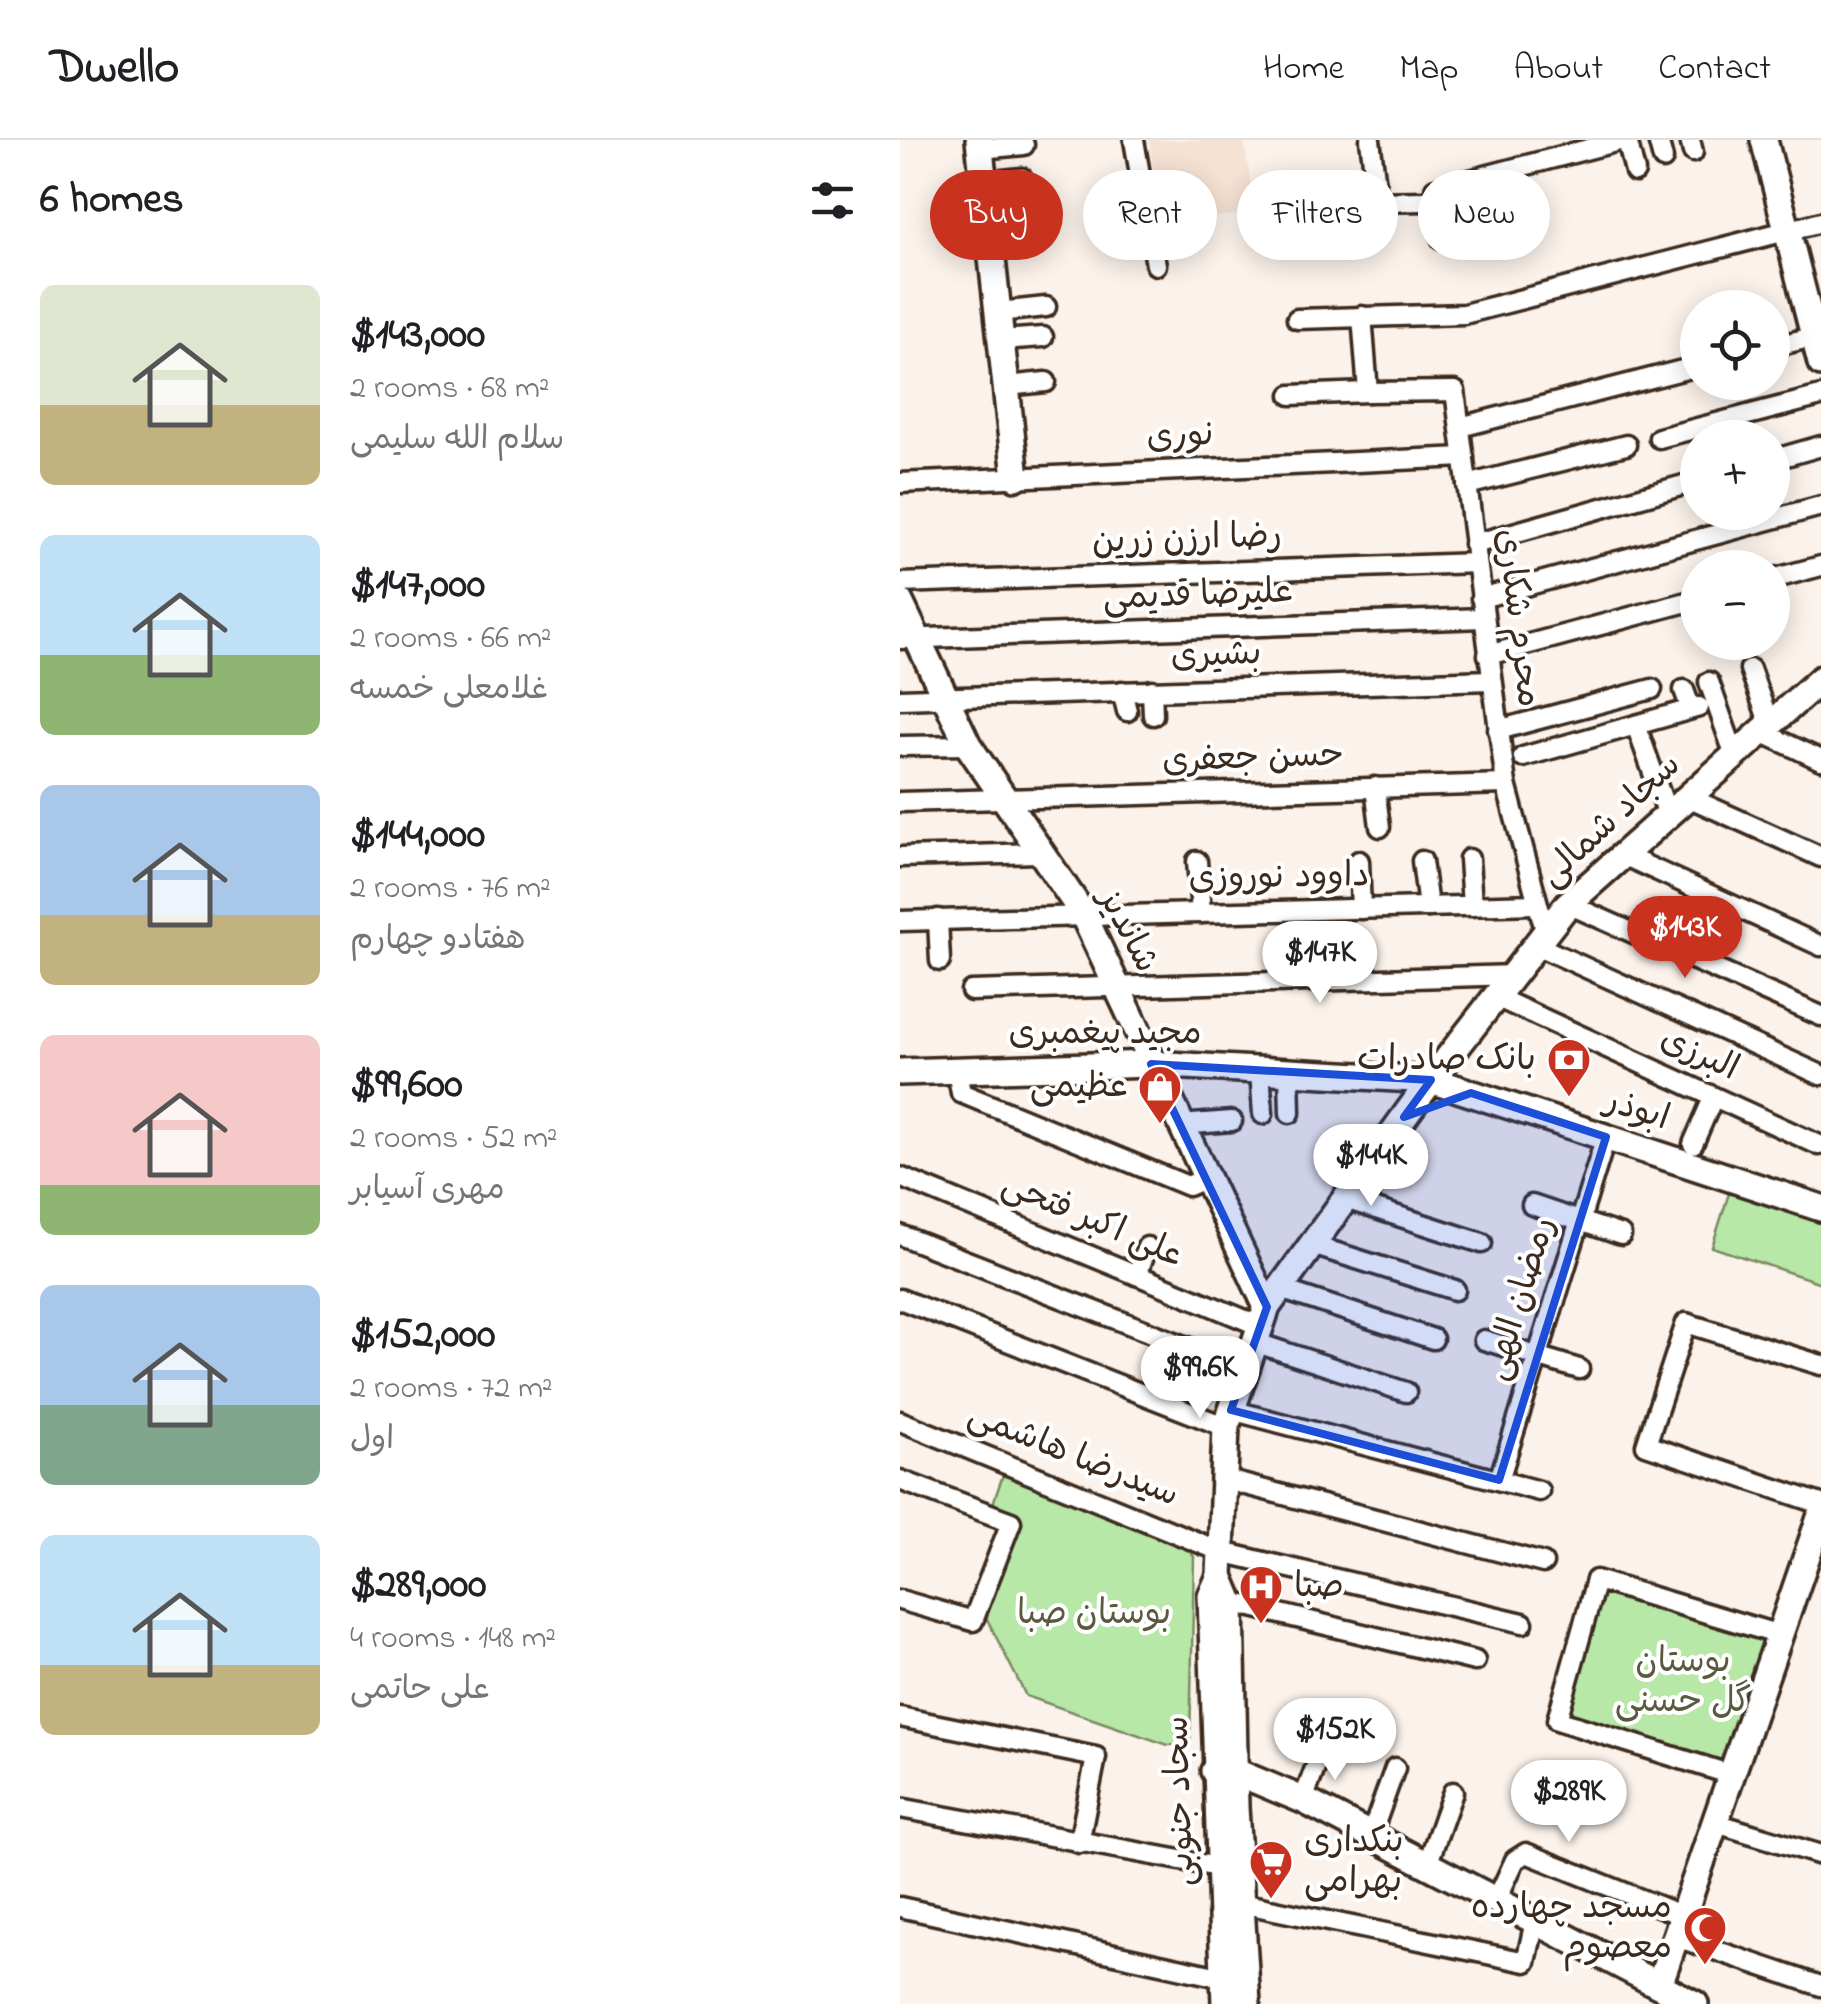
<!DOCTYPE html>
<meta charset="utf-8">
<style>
:root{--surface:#fff;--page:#f6f6f6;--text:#202124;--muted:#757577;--line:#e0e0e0;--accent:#c8321e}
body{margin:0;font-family:"Indie Flower","Playpen Sans Arabic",sans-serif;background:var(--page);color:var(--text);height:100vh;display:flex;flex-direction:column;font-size:38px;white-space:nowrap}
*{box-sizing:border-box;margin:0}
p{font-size:32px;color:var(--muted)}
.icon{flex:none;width:55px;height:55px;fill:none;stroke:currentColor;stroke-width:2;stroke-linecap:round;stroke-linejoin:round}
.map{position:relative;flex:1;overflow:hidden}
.details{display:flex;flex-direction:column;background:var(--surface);width:900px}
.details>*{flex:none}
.guide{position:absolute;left:30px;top:30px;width:740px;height:90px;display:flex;gap:20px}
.buttons{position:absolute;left:780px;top:150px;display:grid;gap:20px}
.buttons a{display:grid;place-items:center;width:110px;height:110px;border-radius:50%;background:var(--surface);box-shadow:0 5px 25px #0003;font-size:50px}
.price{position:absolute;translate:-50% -85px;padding:0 22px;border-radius:35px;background:#fff;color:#222;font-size:32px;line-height:65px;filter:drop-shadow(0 2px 5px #0008)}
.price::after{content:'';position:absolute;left:50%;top:60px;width:30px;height:22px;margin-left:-15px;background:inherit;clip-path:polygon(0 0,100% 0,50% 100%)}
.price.selected{background:var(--accent);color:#fff}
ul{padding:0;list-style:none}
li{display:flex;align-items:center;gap:30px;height:250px;padding:0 40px}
li span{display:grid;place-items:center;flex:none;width:280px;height:200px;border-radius:15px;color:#555}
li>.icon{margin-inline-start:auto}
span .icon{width:120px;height:120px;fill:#fffc;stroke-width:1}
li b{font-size:42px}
h2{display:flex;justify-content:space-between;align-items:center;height:120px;padding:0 40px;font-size:42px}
.pill{padding:0 35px;border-radius:45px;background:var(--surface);box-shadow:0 5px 25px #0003;font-size:35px;line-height:90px}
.pill.selected{background:var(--accent);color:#fff}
header{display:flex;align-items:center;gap:60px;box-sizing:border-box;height:140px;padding:0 50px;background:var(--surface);border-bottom:2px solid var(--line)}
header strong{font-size:48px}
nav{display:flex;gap:55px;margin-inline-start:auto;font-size:35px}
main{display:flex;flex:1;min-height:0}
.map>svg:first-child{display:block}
.built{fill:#f6e2d3}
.green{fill:#b8e8a8;stroke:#7a8963;stroke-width:2.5}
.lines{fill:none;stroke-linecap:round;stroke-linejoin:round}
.street-casing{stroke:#3b2a1e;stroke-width:25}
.secondary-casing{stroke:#3b2a1e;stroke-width:32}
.street{stroke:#fff;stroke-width:18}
.secondary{stroke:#fff;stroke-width:25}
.marked{fill:#1d4ed8;fill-opacity:0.2;stroke:#1d4ed8;stroke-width:8;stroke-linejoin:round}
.labels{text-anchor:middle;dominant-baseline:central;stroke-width:8;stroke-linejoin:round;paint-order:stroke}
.street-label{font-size:35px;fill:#3b2a1e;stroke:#fff}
.poi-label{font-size:35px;fill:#3b2a1e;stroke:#fff;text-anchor:end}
.park-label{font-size:35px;fill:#5a5a40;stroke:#fff}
</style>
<header>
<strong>Dwello</strong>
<nav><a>Home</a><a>Map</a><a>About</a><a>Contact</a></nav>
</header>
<main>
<section class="details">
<h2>6 homes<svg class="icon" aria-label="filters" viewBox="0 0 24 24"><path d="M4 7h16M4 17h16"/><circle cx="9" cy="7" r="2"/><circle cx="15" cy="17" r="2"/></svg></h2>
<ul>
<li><span style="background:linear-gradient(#dfe7d0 60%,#c2b280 0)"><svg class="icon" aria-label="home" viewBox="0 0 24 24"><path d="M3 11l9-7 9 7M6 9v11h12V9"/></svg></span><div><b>$143,000</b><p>2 rooms · 68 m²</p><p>سلام الله سلیمی</p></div></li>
<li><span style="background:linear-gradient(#bfe0f5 60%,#8fb573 0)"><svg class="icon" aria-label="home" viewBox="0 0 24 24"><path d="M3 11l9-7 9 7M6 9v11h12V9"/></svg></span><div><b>$147,000</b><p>2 rooms · 66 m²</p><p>غلامعلی خمسه</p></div></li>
<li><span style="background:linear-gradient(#a9c7e8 65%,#c2b280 0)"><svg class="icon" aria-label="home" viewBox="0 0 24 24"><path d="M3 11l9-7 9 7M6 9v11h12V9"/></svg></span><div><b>$144,000</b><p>2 rooms · 76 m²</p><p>هفتادو چهارم</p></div></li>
<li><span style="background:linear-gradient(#f6c9c9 75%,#8fb573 0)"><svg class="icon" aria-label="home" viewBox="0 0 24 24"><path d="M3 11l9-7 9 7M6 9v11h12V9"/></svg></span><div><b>$99,600</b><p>2 rooms · 52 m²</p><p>مهری آسیابر</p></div></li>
<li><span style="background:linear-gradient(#a9c7e8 60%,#7fa58c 0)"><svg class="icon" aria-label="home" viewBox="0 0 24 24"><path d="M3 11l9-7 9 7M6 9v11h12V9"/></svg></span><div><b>$152,000</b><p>2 rooms · 72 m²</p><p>اول</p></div></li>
<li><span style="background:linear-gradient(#bfe0f5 65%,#c2b280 0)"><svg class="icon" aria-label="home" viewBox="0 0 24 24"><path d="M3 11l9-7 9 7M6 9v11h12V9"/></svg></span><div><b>$289,000</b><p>4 rooms · 148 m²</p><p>علی حاتمی</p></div></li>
</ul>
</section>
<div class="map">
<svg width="921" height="1864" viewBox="0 0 921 1864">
<rect width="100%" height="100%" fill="#fbf2eb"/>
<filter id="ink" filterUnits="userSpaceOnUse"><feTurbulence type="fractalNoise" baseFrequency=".01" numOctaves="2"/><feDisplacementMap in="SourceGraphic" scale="20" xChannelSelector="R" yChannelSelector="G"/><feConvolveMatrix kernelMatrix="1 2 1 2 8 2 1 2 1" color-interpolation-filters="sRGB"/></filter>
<g filter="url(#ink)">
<path class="built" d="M249 0H344L355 72 261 84Z"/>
<g class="green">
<path d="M829 1053 921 1083V1143L812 1107Z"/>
<path d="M105 1329 285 1404 294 1417 290 1604 268 1605 126 1556 86 1477 113 1389 88 1378Z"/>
<path d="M701 1445 874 1498 829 1630 663 1577Z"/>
</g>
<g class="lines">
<defs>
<g id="street">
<path d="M234 0 256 125"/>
<path d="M470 0 478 60"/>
<path d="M727 0 735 32"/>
<path d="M758 0 763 19"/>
<path d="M790 0 793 12"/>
<path d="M80 9 124 5"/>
<path d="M84 42 122 38"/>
<path d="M418 63 525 61"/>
<path d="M87 73 124 70"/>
<path d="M542 99 535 49 723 0"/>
<path d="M91 107 130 103"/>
<path d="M98 172 146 167"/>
<path d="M462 176 468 252 555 251 606 644 646 794"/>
<path d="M397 179 564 174 921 82"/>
<path d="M101 200 143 197"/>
<path d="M872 207 921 195"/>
<path d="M106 246 146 242"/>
<path d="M391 255 468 252"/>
<path d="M560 287 798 226"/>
<path d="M759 298 921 256"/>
<path d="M872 320 921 306"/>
<path d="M0 343 564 317"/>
<path d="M567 345 726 305"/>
<path d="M574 404 798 341"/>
<path d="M872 439 921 426"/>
<path d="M0 443 577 423"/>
<path d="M581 458 921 366"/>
<path d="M0 499 584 478"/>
<path d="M588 515 798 459"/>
<path d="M850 529 870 585"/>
<path d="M809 542 835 616"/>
<path d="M252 550 253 575"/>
<path d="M784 550 791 569"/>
<path d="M222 551 227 571"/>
<path d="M0 559 591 540"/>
<path d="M736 585 768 675"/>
<path d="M598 590 752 549"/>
<path d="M861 592 921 620"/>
<path d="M0 606 68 605"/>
<path d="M623 617 799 567"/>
<path d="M475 647 480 687"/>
<path d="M788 657 921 717"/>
<path d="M0 662 606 644"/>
<path d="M723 715 921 806"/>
<path d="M0 717 138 713"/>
<path d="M569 719 572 766"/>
<path d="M297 721 301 773"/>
<path d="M459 721 461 769"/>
<path d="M522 721 528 767"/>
<path d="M668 764 921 876"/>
<path d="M38 779 40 821"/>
<path d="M0 781 636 764"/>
<path d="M638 806 921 935"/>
<path d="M71 851 616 835"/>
<path d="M598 858 919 1005"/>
<path d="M360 930 363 974"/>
<path d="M57 931 61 953 288 1046 306 1038"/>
<path d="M389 932 390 973"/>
<path d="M280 985 332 981"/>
<path d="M793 1004 813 958"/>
<path d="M0 1037 360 1186"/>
<path d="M445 1059 582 1103"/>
<path d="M632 1065 721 1095"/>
<path d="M0 1095 344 1229"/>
<path d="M412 1105 555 1150"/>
<path d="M237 1135 247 1107"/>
<path d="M380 1149 533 1199"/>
<path d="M0 1159 326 1287"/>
<path d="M584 1200 679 1229"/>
<path d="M354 1202 506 1252"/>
<path d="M921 1225 786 1183 746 1305 921 1364"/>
<path d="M331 1270 639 1351"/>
<path d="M0 1281 322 1412 623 1483"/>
<path d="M323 1339 643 1423"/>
<path d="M0 1340 111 1382 73 1481 0 1460"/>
<path d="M599 1340 706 997"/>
<path d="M331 1462 575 1521"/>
<path d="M0 1577 196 1617 179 1703"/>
<path d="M832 1635 657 1580 696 1440 880 1495"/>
<path d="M403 1660 422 1610"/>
<path d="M0 1668 318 1727"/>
<path d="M816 1683 921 1715"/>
<path d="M471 1695 495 1628"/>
<path d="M527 1725 553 1652"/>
<path d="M596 1761 615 1720 626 1713 783 1776"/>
<path d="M341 1763 626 1822 635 1781"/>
<path d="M0 1767 324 1838"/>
<path d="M776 1797 921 1846"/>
</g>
<g id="secondary">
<path d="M79 0 116 337"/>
<path d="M864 0 921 223"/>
<path d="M0 462 68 605 183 774 367 1167"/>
<path d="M0 932 251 924 531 940 921 1068"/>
<path d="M320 1436 331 1462 335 1667 347 1864"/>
<path d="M314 1631 336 1632 403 1660 795 1864"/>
<path d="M759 1845 921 1375"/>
<path d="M325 1864 311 1456 320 1436 326 1287 367 1167 531 940 668 764 921 539"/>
</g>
</defs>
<use href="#street" class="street-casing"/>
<use href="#secondary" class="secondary-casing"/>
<use href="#street" class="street"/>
<use href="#secondary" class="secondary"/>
</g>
</g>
<path class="marked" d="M251 924 531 940 504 977 571 953 706 997 599 1340 331 1270 367 1167Z"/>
<defs>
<symbol id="bank-pin" viewBox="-11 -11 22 30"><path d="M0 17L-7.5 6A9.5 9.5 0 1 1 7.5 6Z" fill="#c8321e" stroke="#fff"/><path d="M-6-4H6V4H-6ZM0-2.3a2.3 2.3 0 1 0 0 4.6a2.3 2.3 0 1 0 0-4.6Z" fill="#fff"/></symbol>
<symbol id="shop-pin" viewBox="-11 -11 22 30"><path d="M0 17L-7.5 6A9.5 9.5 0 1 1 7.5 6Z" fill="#c8321e" stroke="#fff"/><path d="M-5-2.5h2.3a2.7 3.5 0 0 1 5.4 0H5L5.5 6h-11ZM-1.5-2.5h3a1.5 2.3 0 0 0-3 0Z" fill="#fff"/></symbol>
<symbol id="hospital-pin" viewBox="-11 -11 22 30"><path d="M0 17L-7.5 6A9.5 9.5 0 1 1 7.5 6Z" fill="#c8321e" stroke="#fff"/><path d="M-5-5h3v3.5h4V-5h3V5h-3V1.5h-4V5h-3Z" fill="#fff"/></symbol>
<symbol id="supermarket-pin" viewBox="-11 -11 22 30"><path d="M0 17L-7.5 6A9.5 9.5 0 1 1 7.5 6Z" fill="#c8321e" stroke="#fff"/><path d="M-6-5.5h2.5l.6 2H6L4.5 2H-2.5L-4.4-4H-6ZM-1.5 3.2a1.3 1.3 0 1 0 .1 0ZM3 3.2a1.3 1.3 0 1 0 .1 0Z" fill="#fff"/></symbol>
<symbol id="mosque-pin" viewBox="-11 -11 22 30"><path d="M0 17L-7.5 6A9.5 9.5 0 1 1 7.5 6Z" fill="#c8321e" stroke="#fff"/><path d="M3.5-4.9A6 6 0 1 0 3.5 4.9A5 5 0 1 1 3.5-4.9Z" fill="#fff"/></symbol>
</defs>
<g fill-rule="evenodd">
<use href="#bank-pin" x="644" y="895" width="50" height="68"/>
<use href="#shop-pin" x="235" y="922" width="50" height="68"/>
<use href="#hospital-pin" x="336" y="1422" width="50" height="68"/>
<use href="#supermarket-pin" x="346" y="1697" width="50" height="68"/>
<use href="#mosque-pin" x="780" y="1763" width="50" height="68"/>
</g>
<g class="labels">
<g class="street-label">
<text transform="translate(280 297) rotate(-3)">نوری</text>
<text transform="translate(287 400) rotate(-2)">رضا ارزن زرین</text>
<text transform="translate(298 456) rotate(-2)">علیرضا قدیمی</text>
<text transform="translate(617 478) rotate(83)">محرم شکاری</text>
<text transform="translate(316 516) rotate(-2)">بشیری</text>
<text transform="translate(353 619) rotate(-2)">حسن جعفری</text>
<text transform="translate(711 681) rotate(-43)">سجاد شمالی</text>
<text transform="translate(379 738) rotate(-1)">داوود نوروزی</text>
<text transform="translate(227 791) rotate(62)">شاندیز</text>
<text x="205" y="894">مجید پیغمبری</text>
<text transform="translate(799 915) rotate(25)">البرزی</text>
<text transform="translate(737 971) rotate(18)">ابوذر</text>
<text transform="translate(192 1081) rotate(23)">علی اکبر فتحی</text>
<text transform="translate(621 1159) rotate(-73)">رمضان الهی</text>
<text transform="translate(173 1316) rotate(22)">سیدرضا هاشمی</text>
<text transform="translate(281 1661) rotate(-92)">سجاد جنوبی</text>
</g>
<g class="poi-label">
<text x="636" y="920">بانک صادرات</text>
<text x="228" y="947">عظیمی</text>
<text x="394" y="1447" text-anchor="start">صبا</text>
<text x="404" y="1702" text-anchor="start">بنکداری<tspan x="404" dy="40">بهرامی</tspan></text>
<text x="772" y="1768">مسجد چهارده<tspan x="772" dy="40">معصوم</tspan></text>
</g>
<g class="park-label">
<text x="194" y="1474">بوستان صبا</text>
<text x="783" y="1522">بوستان<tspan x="783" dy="40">گل حسنی</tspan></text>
</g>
</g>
</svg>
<div class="buttons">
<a><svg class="icon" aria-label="locate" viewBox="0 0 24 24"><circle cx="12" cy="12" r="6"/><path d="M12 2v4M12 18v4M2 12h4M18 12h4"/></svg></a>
<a>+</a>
<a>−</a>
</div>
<b class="price selected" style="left:785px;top:841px">$143K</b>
<b class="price" style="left:420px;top:866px">$147K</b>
<b class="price" style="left:471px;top:1069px">$144K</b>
<b class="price" style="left:300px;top:1281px">$99.6K</b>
<b class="price" style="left:435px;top:1643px">$152K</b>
<b class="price" style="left:669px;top:1705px">$289K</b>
<div class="guide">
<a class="pill selected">Buy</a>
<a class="pill">Rent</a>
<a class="pill">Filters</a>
<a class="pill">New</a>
</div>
</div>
</main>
